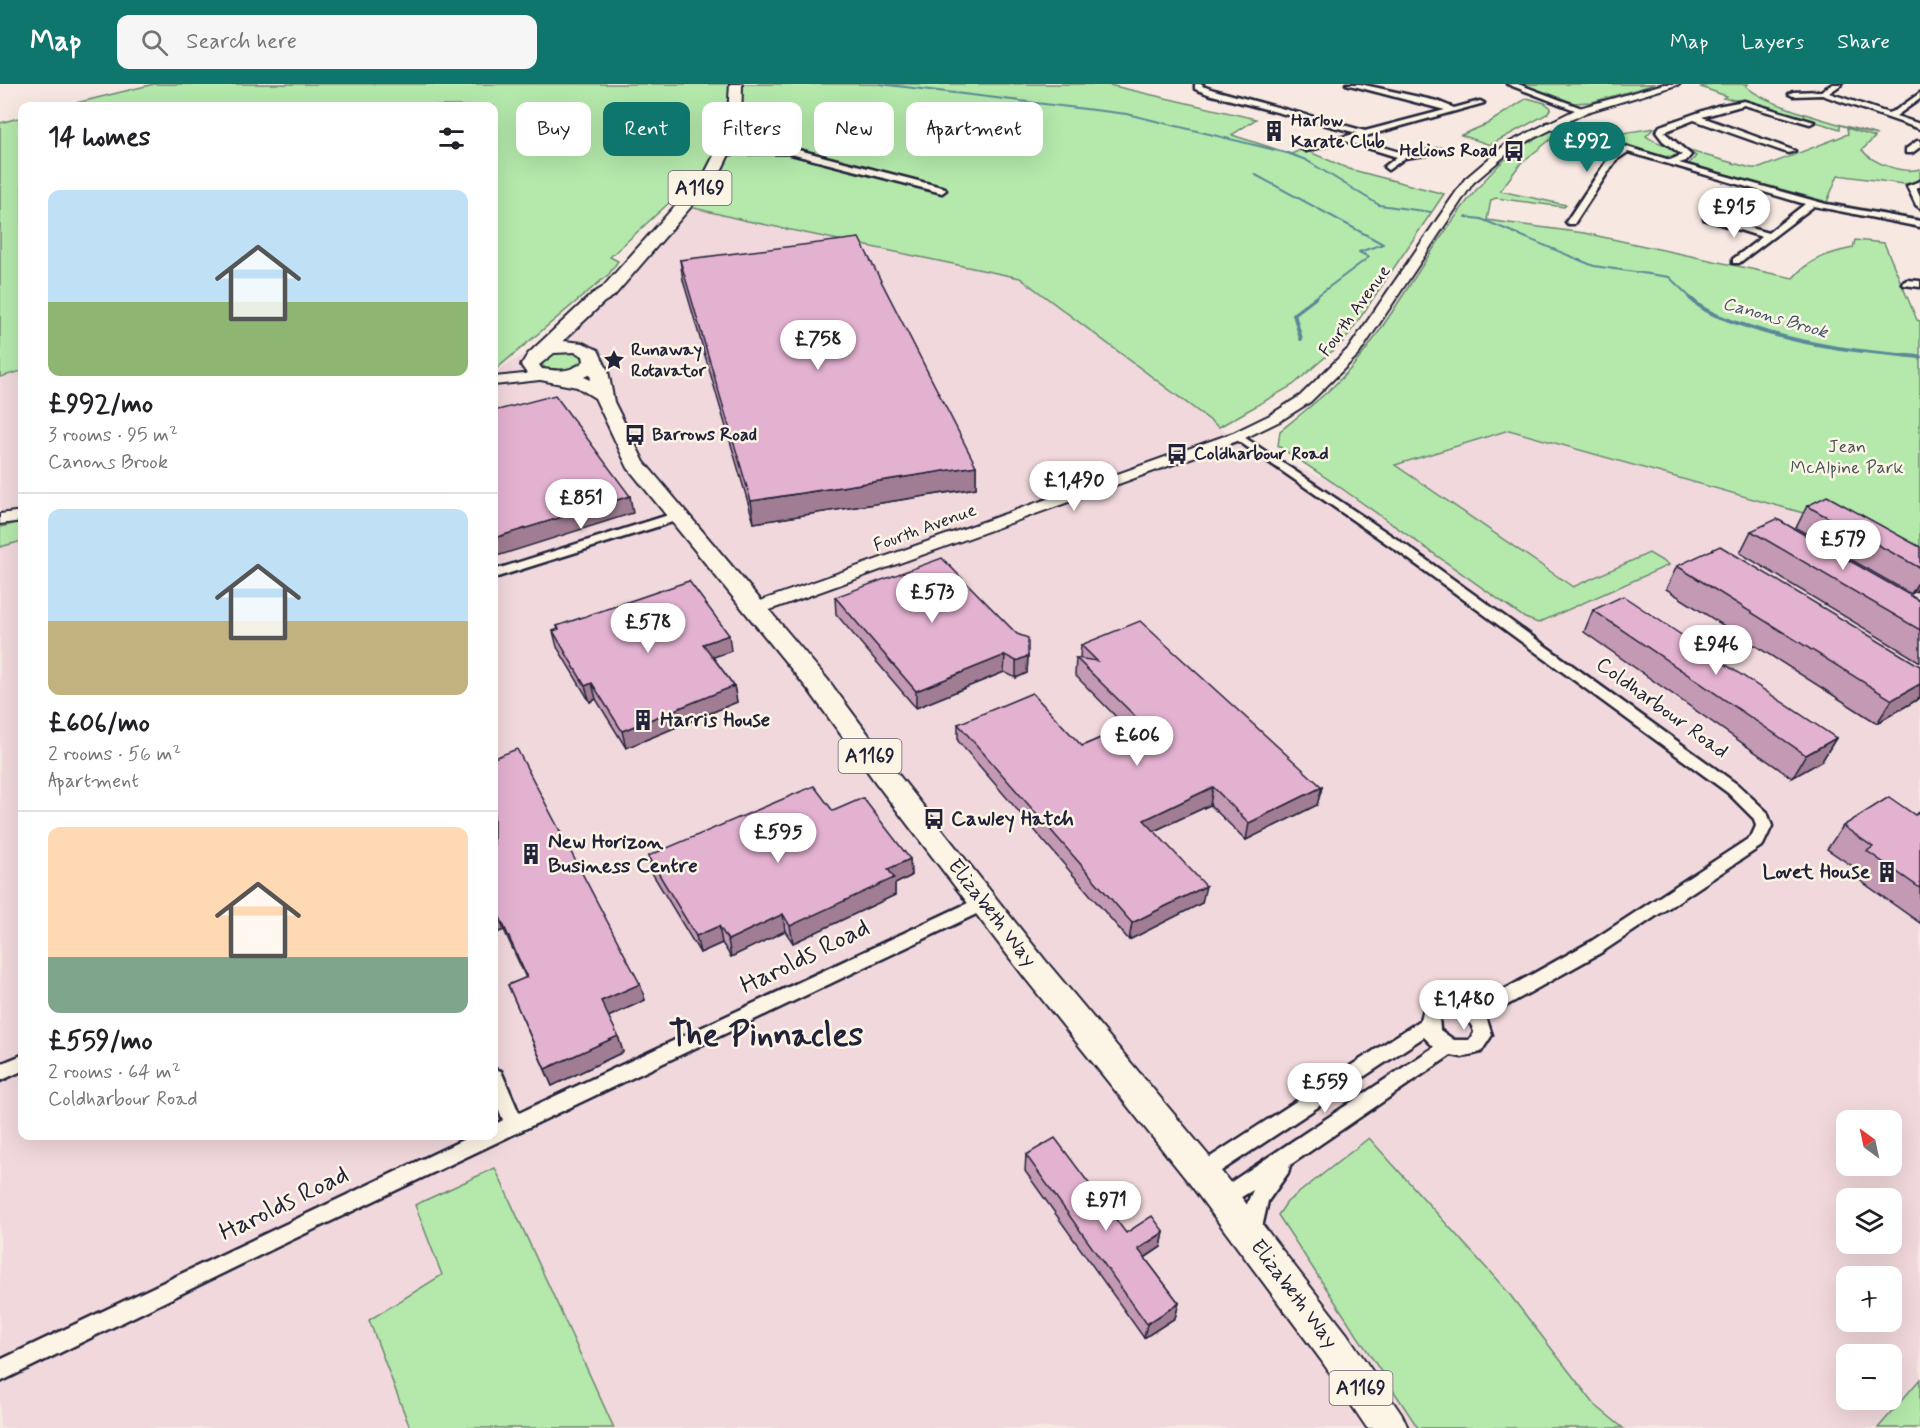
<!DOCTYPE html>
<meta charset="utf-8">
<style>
:root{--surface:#fff;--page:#f6f6f6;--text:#202124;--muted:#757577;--line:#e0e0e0;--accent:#0f766e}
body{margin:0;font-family:Mynerve,sans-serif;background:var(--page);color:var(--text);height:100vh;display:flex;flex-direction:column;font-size:22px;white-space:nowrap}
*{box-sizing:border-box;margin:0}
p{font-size:20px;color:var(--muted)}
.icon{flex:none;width:33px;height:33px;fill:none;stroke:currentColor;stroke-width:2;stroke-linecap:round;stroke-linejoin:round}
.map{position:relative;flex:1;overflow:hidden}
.panel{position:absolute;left:18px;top:18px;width:480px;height:1038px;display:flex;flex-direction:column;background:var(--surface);border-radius:12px;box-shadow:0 6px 24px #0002}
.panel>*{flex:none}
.top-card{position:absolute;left:516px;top:18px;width:570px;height:54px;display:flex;gap:12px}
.needle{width:39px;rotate:327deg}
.fabs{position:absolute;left:1836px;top:1026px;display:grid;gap:12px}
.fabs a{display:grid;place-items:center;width:66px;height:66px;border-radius:12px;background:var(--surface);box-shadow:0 6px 24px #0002;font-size:30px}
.price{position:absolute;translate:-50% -51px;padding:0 14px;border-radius:21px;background:#fff;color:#222;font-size:20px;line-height:39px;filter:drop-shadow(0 2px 3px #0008)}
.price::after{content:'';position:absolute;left:50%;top:36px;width:18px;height:14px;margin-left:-9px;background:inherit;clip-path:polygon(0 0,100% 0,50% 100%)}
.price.on{background:var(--accent);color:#fff}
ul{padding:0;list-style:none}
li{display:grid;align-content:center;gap:12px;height:318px;padding:0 30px}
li+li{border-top:2px solid var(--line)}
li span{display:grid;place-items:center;height:186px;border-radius:12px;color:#555}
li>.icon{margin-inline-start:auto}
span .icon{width:108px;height:108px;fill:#fffc;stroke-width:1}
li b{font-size:26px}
h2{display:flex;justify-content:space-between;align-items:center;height:72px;padding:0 30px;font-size:26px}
.pill{padding:0 21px;border-radius:12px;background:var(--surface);box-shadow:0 6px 24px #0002;font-size:21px;line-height:54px}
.pill.on{background:var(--accent);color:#fff}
header{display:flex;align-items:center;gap:36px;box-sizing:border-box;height:84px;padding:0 30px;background:var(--accent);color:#fff}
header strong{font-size:28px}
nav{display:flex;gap:33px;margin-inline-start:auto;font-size:21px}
.search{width:420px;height:54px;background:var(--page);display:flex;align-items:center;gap:15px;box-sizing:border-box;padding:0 21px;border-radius:12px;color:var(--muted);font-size:22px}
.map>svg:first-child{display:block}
.built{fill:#f1d8dc;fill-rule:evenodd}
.green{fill:#b4e9ab;stroke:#6b8673;stroke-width:1.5}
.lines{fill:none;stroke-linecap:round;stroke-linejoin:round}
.stream-far1{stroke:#598999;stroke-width:2}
.stream{stroke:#598999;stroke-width:4}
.minor-casing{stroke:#22223b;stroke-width:5}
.tertiary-casing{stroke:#22223b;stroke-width:4}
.primary-casing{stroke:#22223b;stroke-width:4}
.minor{fill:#fcf5e5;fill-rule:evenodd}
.tertiary{fill:#fcf5e5;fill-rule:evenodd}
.primary{fill:#fcf5e5;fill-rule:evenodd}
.wall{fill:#c499b4;stroke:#22223b;stroke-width:1.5}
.shaded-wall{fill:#a07d92;stroke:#22223b;stroke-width:1.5}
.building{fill:#e4b2d1;stroke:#22223b;stroke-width:1.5}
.labels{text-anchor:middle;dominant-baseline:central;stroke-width:5;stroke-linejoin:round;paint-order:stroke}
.far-poi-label{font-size:18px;font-weight:bold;fill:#22223b;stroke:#fcf5e5;text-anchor:start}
.far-street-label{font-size:18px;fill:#22223b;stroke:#fcf5e5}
.far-water-label{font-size:18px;font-style:italic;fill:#3d556a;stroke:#fcf5e5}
.far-park-label{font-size:18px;fill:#465457;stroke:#fcf5e5}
.shield{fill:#fcf5e5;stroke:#63616e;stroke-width:1.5}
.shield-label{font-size:20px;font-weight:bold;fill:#22223b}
.street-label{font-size:21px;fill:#22223b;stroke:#fcf5e5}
.poi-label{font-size:21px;font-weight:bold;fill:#22223b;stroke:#fcf5e5;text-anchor:start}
.near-street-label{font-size:26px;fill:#22223b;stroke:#fcf5e5}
.near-district-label{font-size:33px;font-weight:bold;fill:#22223b;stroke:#fcf5e5}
</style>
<header>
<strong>Map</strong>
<div class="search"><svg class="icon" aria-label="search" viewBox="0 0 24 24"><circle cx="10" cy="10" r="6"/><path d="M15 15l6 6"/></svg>Search here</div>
<nav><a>Map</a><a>Layers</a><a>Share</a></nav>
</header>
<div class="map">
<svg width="1920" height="1344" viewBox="0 0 1920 1344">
<rect width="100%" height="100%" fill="#f7e8e1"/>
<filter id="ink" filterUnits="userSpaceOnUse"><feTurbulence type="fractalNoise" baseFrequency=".0167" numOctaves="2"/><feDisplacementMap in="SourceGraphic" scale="12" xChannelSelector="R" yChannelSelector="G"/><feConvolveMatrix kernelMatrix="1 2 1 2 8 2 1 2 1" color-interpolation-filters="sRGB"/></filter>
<g filter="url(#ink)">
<g class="built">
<path d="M689 123 1021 195 1216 341 1248 361 1334 399 1509 346 1899 457 1920 467V1344H0V443L22 438V1052H494V289L601 223ZM1846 1036H1892V1082H1846ZM1846 1114H1892V1160H1846ZM1846 1192H1892V1238H1846ZM1846 1270H1892V1316H1846Z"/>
<path d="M22 288V432L0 433V294Z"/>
</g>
<g class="green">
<path d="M154 0H1105L1256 35 1232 51 1291 70 1303 65 1349 85 1444 110 1345 256 1293 301 1219 343 1020 194 743 136 670 118 610 173 618 177 609 190 495 286 494 22H64Z"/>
<path d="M1522 0H1656L1592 18 1574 19Z"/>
<path d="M1711 0H1748L1746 2C1765 22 1847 42 1877 51L1840 41V45L1747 18 1723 14 1726 12 1701 3Z"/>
<path d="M1527 14 1545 19 1551 24 1547 30 1490 61 1461 51 1487 40Z"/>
<path d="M22 33V287L0 293V39Z"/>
<path d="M1654 44 1646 52C1657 61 1671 59 1679 71L1663 73 1591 48 1617 50Z"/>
<path d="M1847 44 1875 53 1862 66C1873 80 1904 90 1920 85V98L1903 100 1838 91 1827 118 1916 134 1911 136 1820 119 1812 116 1824 117 1689 80 1696 72 1686 66 1751 84H1760L1848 50Z"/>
<path d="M1554 46 1601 60 1555 52 1521 79 1500 107 1566 121 1564 123 1496 114 1491 116 1487 136 1584 149 1793 194C1809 175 1829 169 1853 164L1855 156 1884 159 1917 236 1920 237V465L1899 456 1509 346 1395 381 1573 503 1649 469 1669 481 1538 539 1525 534 1334 399 1278 362 1280 347C1307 325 1336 303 1358 276 1408 216 1479 64 1554 46Z"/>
<path d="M555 267H575L583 275C576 287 559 289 546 285L541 279Z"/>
<path d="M22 438V457L0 463V443Z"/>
<path d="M1369 1054 1507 1207 1595 1321 1623 1344H1418L1278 1131 1287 1118Z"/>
<path d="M495 1084 614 1344H410L369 1236 442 1191 415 1121Z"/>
<path d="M1920 1295V1344H1878Z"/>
</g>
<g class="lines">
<g class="stream-far1">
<path d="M880 0 1127 30 1287 69 1306 76 1379 121 1431 128"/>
<path d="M1254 90 1383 160 1359 168 1369 173 1313 215"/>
<path d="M1466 133 1481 135 1594 182 1669 193 1692 215"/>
</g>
<g class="stream">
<path d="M1690 214C1707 230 1721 233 1743 241 1804 262 1856 267 1920 273"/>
<path d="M1301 255 1294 230 1315 214"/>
</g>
<defs>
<g id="minor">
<path d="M1195 0H1203L1202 2 1214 6 1365 47 1445 26 1346 0H1360L1437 17 1454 24 1480 17 1484 19 1355 55 1403 69 1441 65 1445 68 1405 74 1388 86 1384 83 1397 73 1345 57 1306 67 1302 65 1357 49 1208 10 1195 5Z"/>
<path d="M1507 0H1518L1587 26 1580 28Z"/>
<path d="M1833 0H1842L1829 9 1888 29 1896 26 1920 9V15L1896 32 1920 40V45L1822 11 1793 12 1789 10 1793 8 1821 7Z"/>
<path d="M1744 17 1814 38 1810 40 1744 21 1702 33 1795 67 1788 69 1694 36 1664 48 1691 71 1686 77 1679 79 1826 120 1920 137V143L1814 122 1739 179H1733V175L1762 153 1704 135V131L1768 149 1805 120 1628 68 1616 76 1574 140H1568L1566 138 1610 72 1620 66 1547 43V39L1670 76 1682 71 1663 57 1656 48 1660 42 1717 22Z"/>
<path d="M1917 57H1920V63L1912 69H1906V65Z"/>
<path d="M787 63 945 104 946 106 942 109 787 69 726 70 722 67 726 64Z"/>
<path d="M1920 97V103H1916L1920 112V124L1916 121 1907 102Z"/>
<path d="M1907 196 1920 197V203L1904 201 1902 199Z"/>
<path d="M1238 349 1407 462 1738 701 1767 728 1772 742 1763 761 1602 868 1486 933 1492 951 1481 968 1462 973 1451 971 1290 1081 1288 1089 1268 1117 1259 1157 1252 1160 1245 1157C1238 1141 1246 1121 1253 1106L1223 1124 1216 1122 1213 1115 1216 1108 1434 963 1424 953 1209 1095 1202 1098 1195 1095 1192 1089 1195 1083 1421 936 1424 925C1442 912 1455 911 1475 922L1590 858 1751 753 1756 742 1754 735 1728 709 1399 468 1234 354 1232 352ZM1449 927C1461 930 1472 936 1474 949L1469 956H1454L1440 946 1439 933Z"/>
<path d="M678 428 682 429V435L494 494V486Z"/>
<path d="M983 812 989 814 991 819 989 824 281 1161 0 1298V1276L471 1052H494V1041L503 1036 494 1014V985L501 987 519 1029Z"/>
<path d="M22 971V987L0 997V980Z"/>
</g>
<g id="tertiary">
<path d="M1664 0H1680L1587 28 1514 64 1473 99 1359 270 1310 318 1280 337 1243 355 761 529 755 530 746 525 749 521 1233 349 1270 331 1300 312 1349 264 1465 95 1506 60 1579 24Z"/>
<path d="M544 288 549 289V295L494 301V293Z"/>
<path d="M22 427V437L0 440V430Z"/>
</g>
<path id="primary" d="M730 0H742L741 46 720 89 614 212 604 218 563 257 583 259 598 266 608 287 614 318 644 378 828 596 894 685 1045 876 1214 1078 1347 1250 1402 1331 1408 1344H1367L1321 1276 1190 1100 1025 894 876 699 810 608 628 384 595 314 577 303 530 294 521 281 528 270 592 210 602 204 706 87 727 46ZM575 268 583 272 584 277C570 289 559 287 542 285L539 281 554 269ZM590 290 591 296 584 293Z"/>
</defs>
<use href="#minor" class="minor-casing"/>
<use href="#tertiary" class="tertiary-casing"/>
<use href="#primary" class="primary-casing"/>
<use href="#minor" class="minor"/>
<use href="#tertiary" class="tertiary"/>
<use href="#primary" class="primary"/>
</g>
<g class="wall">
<path d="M680 176 976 382V404L754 439 683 196Z"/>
<path d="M1807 422 1920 463V510L1916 507 1911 510 1796 444Z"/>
<path d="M1751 447 1920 517V578L1740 469Z"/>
<path d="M1677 482 1920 582V614L1877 639 1666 505Z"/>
<path d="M835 513 1028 572 1027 589 1016 594 1004 588 916 624 836 530Z"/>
<path d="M1593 526 1836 654 1822 677 1792 694 1584 548Z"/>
<path d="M557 542 731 567 713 573 734 602 737 618 626 664 596 615 590 618 557 563 553 547 558 546Z"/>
<path d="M1081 561 1322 703 1317 721 1246 756 1210 721 1154 747 1202 819 1129 856 958 657V640L1082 662 1126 643 1075 591 1076 574H1080Z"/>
<path d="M494 674 640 900 645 916 608 933 618 952 623 968 552 1002 508 901 526 894 504 846 494 850Z"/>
<path d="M833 727 910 775 911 792 895 800V811L793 859 785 847 731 873 722 859 700 869 652 789 648 772Z"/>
<path d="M1920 728V839L1851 790 1855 784 1827 765 1843 742 1915 731Z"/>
<path d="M1026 1071 1126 1149 1164 1148 1161 1163 1145 1174 1179 1219 1175 1234 1144 1254 1025 1087Z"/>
</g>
<g class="shaded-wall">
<path d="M976 382V404L754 439 751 417Z"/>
<path d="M630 412 633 429 494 473V454Z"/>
<path d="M1920 495V500L1916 507 1911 510Z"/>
<path d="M729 551 731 567 705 576 703 560Z"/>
<path d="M1005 571 1004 588 916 624V607Z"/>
<path d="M1028 572 1027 589 1016 594V577Z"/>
<path d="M592 599 596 615 590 618 585 602Z"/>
<path d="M1920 600V614L1877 639 1892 616Z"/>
<path d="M734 602 737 618 626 664 622 647Z"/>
<path d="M1836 654 1822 677 1792 694 1806 671Z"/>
<path d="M1213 703 1210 721 1141 753 1144 736Z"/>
<path d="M1322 703 1317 721 1246 756 1249 739Z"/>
<path d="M910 775 911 792 895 800V811L793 859 790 842 888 785Z"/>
<path d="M1206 802 1202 819 1129 856 1132 839Z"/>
<path d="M498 829 504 846 494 850V830Z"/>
<path d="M783 830 785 847 731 873 728 856Z"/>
<path d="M719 842 722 859 700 869 696 852Z"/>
<path d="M640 900 645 916 606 934 601 917Z"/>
<path d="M618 952 623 968 552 1002 545 985Z"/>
<path d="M1164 1148 1161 1163 1135 1180 1138 1165Z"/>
<path d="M1179 1219 1175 1234 1144 1254 1147 1240Z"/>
</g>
<g class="building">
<path d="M859 154 976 382 751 417 680 176Z"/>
<path d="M555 311 630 412 494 454V327Z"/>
<path d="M1827 412 1920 463V484L1807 422Z"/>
<path d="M1777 435 1920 517V546L1751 447Z"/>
<path d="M1720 462 1920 582V600L1892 616 1677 482Z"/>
<path d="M942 474 1017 550 1028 554V572L1016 577 1005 571 916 607 835 513Z"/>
<path d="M689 497 729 551 703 560 734 602 622 647 592 599 585 602 553 547 559 545 557 542Z"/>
<path d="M1623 512 1836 654 1806 671 1593 526Z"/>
<path d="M1140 537 1322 703 1249 739 1213 703 1144 736 1206 802 1132 839 958 640 1032 609 1082 662 1140 637 1076 574 1097 577 1081 561Z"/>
<path d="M517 665 640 900 601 917 618 952 545 985 508 901 527 893 498 829 494 830V674Z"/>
<path d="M814 702 833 727 863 714 910 775 888 785 894 794 790 842 783 830 728 856 719 842 696 852 648 772Z"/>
<path d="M1889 713 1915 731 1920 728V804L1867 767 1873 763 1843 742Z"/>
<path d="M1055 1054 1126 1149 1152 1132 1164 1148 1138 1165 1179 1219 1147 1240 1026 1071Z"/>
</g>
</g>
<defs>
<symbol id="building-bare" viewBox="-9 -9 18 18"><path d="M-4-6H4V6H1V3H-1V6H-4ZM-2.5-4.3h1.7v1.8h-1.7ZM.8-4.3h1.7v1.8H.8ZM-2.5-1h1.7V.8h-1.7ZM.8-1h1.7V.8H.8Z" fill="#22223b" stroke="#fcf5e5" stroke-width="2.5" paint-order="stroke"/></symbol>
<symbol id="bus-bare" viewBox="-9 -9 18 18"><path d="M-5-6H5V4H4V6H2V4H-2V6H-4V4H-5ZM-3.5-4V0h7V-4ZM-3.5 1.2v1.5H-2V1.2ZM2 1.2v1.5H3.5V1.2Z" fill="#22223b" stroke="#fcf5e5" stroke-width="2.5" paint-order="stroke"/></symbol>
<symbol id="sight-bare" viewBox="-9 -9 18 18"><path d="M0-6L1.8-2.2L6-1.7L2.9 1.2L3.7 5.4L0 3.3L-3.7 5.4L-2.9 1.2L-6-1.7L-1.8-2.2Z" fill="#22223b" stroke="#fcf5e5" stroke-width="2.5" paint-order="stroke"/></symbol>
</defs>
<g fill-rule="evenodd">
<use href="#building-bare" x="1259" y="32" width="30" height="30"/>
<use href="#bus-bare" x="1499" y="52" width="30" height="30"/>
<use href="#sight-bare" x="599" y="261" width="30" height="30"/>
<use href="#bus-bare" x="620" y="336" width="30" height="30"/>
<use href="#bus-bare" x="1162" y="355" width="30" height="30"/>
<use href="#building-bare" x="628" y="621" width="30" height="30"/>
<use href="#bus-bare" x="919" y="720" width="30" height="30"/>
<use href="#building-bare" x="516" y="755" width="30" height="30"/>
<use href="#building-bare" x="1872" y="773" width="30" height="30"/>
</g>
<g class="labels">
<g class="far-poi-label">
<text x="1291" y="37">Harlow<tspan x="1291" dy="21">Karate Club</tspan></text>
<text x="1497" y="67" text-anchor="end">Helions Road</text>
<text x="631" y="266">Runaway<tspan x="631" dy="21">Rotavator</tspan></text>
<text x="652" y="351">Barrows Road</text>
<text x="1194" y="370">Coldharbour Road</text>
</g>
<g class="far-street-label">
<text transform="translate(1355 227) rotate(-54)">Fourth Avenue</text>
<text transform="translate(925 444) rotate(-20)">Fourth Avenue</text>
</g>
<g class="far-water-label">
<text transform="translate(1775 234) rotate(16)">Canons Brook</text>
</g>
<g class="far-park-label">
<text x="1847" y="363">Jean<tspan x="1847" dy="21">McAlpine Park</tspan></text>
</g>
<g class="shield">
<rect x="668.5" y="87" width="63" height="34" rx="4.5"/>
<rect x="838.5" y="655" width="63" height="34" rx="4.5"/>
<rect x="1329.5" y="1287" width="63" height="34" rx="4.5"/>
</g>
<g class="shield-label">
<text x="700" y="104">A1169</text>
<text x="870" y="672">A1169</text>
<text x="1361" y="1304">A1169</text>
</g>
<g class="street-label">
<text transform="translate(1662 624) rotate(36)">Coldharbour Road</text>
<text transform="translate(992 829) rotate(52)">Elizabeth Way</text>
<text transform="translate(1294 1210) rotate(53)">Elizabeth Way</text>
</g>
<g class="poi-label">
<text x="660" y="636">Harris House</text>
<text x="951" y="735">Cawley Hatch</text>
<text x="548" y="758">New Horizon<tspan x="548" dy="24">Business Centre</tspan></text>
<text x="1870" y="788" text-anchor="end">Lovet House</text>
</g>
<g class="near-street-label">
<text transform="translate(805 873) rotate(-26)">Harolds Road</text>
<text transform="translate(284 1120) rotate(-26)">Harolds Road</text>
</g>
<g class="near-district-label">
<text x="766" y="952">The Pinnacles</text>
</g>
</g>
</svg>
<div class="fabs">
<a><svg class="needle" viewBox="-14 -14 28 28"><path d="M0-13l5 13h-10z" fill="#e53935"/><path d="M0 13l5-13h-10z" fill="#757577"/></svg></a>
<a><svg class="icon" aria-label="layers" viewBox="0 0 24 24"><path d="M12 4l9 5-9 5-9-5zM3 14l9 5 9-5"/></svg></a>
<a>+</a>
<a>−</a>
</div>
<b class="price on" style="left:1587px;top:89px">£992</b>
<b class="price" style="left:1734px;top:155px">£915</b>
<b class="price" style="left:818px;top:287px">£758</b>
<b class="price" style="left:1074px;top:428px">£1,490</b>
<b class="price" style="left:581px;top:446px">£851</b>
<b class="price" style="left:1843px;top:487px">£579</b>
<b class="price" style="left:932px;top:540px">£573</b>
<b class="price" style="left:648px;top:570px">£578</b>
<b class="price" style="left:1716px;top:592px">£946</b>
<b class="price" style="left:1137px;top:683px">£606</b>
<b class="price" style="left:778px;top:780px">£595</b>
<b class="price" style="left:1464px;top:947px">£1,480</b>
<b class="price" style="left:1325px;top:1030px">£559</b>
<b class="price" style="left:1106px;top:1148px">£971</b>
<div class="top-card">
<a class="pill">Buy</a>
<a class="pill on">Rent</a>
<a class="pill">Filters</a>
<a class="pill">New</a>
<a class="pill">Apartment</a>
</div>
<section class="panel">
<h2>14 homes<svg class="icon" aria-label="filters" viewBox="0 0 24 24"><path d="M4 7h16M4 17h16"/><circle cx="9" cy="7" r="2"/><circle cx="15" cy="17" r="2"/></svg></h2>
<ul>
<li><span style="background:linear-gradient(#bfe0f5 60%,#8fb573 0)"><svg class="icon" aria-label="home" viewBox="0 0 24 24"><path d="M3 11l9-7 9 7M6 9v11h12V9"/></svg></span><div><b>£992/mo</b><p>3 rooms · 95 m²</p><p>Canons Brook</p></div></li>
<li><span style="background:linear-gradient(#bfe0f5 60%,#c2b280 0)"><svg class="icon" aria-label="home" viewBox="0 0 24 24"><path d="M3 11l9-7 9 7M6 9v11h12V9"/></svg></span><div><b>£606/mo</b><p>2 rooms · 56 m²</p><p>Apartment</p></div></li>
<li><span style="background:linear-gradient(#ffd9b3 70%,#7fa58c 0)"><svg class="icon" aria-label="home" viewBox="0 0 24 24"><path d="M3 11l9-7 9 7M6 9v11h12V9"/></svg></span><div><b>£559/mo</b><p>2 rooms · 64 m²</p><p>Coldharbour Road</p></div></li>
</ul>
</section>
</div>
